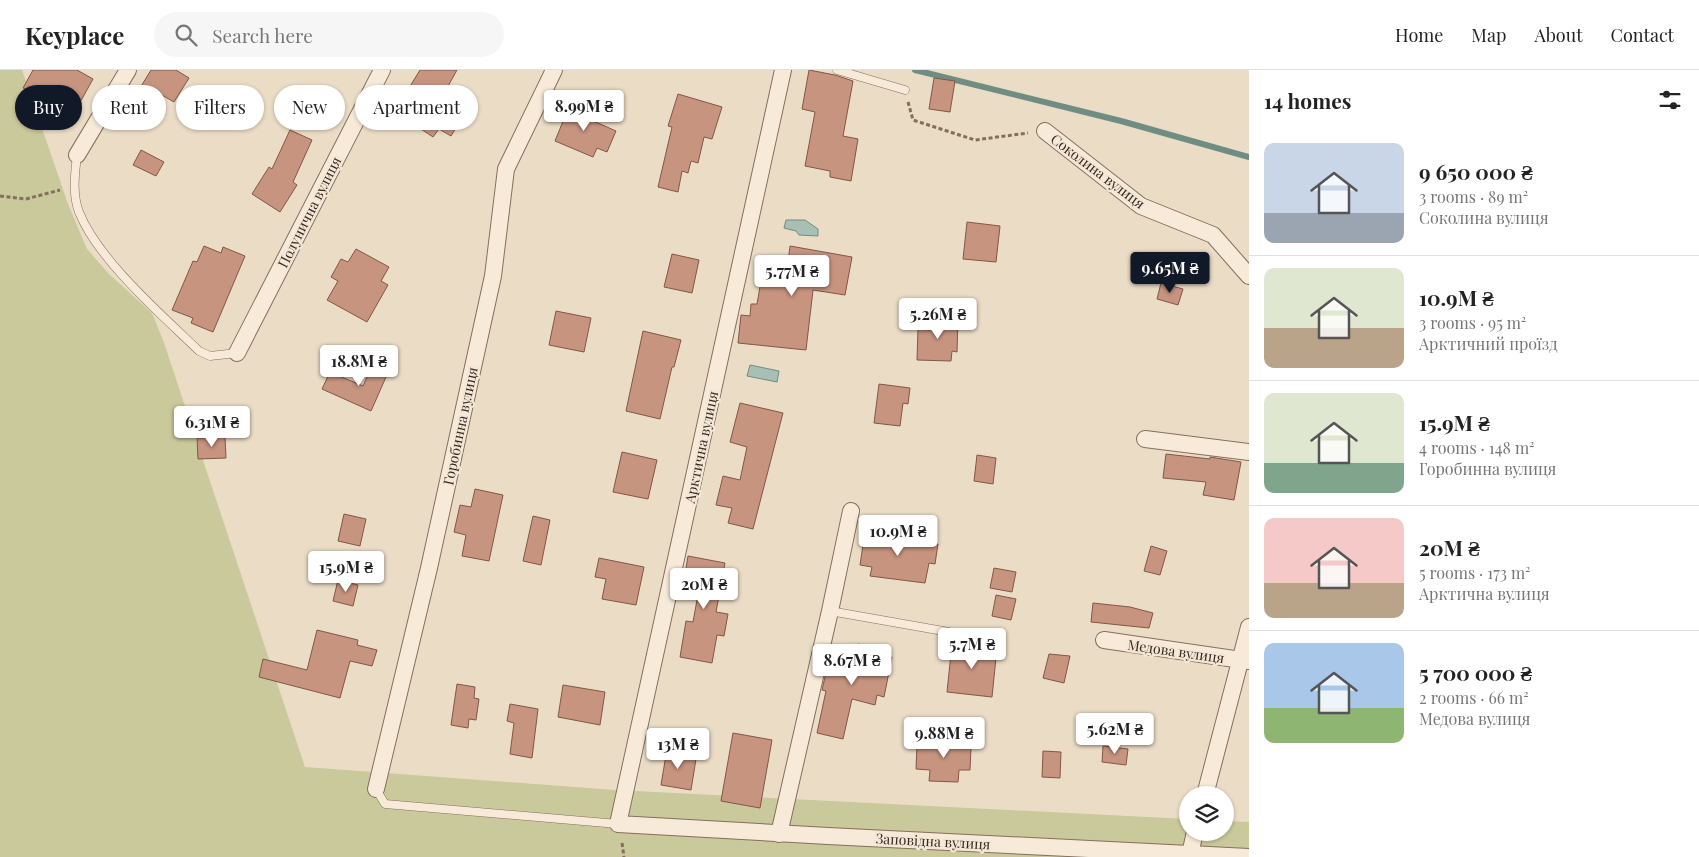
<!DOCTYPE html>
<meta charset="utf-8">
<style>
:root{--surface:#fff;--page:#f6f6f6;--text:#222;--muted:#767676;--line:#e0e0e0;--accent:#111827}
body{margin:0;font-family:"Playfair Display",serif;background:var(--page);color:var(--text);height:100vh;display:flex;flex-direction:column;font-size:19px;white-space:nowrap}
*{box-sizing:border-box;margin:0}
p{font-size:16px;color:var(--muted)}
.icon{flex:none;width:28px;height:28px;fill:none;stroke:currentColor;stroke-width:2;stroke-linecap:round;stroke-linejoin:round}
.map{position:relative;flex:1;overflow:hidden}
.panel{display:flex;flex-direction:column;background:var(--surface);width:450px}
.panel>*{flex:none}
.top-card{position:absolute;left:15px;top:15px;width:475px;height:45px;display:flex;gap:10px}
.buttons{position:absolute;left:1179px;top:716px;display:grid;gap:10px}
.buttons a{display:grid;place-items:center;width:55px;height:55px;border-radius:50%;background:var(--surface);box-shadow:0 1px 4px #0004;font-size:25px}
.price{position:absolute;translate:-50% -42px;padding:0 11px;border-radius:5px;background:#fff;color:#222;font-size:16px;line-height:32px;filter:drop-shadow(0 1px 2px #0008)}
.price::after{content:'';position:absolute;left:50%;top:30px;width:15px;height:11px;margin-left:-8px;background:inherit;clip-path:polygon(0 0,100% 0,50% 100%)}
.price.on{background:var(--accent);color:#fff}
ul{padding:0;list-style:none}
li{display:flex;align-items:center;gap:15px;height:125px;padding:0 15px}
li+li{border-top:1px solid var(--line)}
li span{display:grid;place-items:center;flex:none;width:140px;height:100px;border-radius:10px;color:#555}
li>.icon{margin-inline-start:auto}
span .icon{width:60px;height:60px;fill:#fffc;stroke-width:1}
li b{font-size:21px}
h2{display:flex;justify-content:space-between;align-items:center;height:60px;padding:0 15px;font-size:21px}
.chip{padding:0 18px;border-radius:22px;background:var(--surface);box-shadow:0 1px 4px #0004;font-size:18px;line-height:45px}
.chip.on{background:var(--accent);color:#fff}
header{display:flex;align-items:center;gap:30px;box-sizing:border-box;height:70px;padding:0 25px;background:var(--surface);border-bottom:1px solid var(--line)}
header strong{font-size:24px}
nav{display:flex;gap:28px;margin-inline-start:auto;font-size:18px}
.search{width:350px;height:45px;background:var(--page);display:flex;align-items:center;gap:12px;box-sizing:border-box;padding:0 18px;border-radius:28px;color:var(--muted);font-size:19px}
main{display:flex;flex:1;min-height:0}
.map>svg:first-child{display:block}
.green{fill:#c9c99b}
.water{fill:#a8bfb5;stroke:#6f8d82}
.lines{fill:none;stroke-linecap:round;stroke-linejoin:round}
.stream{stroke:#6f8d82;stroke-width:6}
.building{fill:#c7947f;stroke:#835645}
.service-casing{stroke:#866e5d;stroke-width:9}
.minor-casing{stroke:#866e5d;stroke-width:18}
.path{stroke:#866e5d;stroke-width:3;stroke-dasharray:4 2.5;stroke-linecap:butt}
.service{stroke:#f7ead9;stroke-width:8}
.minor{stroke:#f7ead9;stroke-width:16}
.labels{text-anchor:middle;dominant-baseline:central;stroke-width:4.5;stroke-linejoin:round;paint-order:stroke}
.street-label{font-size:14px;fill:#372820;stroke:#f3e7d6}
</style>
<header>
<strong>Keyplace</strong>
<div class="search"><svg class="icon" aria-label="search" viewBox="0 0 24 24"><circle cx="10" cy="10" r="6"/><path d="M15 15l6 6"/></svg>Search here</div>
<nav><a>Home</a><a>Map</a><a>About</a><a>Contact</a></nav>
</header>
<main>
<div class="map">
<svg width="1249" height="787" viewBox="0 0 1249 787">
<rect width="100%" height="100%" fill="#ebdcc6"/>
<path class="green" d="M0 0H22L68 134 87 179 109 204 152 243 163 270 305 697 615 720 1187 749 1188 762H1225V751L1249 752V787H0Z"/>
<g class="water">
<path d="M786 150H805L818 159V166L799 165 796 161 784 158Z"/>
<path d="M750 295 779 301 777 312 747 306Z"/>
</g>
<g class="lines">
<path class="stream" d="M915 0 1121 51 1249 87"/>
</g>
<g class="building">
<path d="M33 0H77L93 9 73 45 23 18Z"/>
<path d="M151 0H176L189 8 174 32 160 24 154 33 137 23Z"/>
<path d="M420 0H457L447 18 457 24 447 41 461 50 451 66 439 59 433 67 409 51 416 41 401 31Z"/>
<path d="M809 0 835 5 853 11 843 66 858 69 851 111 830 107V101L805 96 815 42 802 39Z"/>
<path d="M934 8 955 11 950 42 929 39Z"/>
<path d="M678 24 722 37 712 69 704 67 698 93 691 91 688 103 682 101 678 122 658 117 672 57 668 56Z"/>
<path d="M570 34 594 44 591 50 616 61 607 82 597 78 593 87 555 71Z"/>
<path d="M290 60 312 70 293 112 297 115 280 142 252 124 269 97 272 99Z"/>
<path d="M141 80 164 92 156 106 133 95Z"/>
<path d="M967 152 1000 156 996 192 963 189Z"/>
<path d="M204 176 221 183 223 177 245 186 213 262 191 253 193 248 172 240 193 191 197 192Z"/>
<path d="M790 176 852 187 845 225 813 220 806 280 738 273 741 245 750 246 751 234H757L765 188 788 192Z"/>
<path d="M356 179 389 197 381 211 388 215 367 252 327 230 338 211 331 207 341 189 348 192Z"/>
<path d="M672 184 699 190 692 223 664 217Z"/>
<path d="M1161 213 1183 219 1178 235 1157 229Z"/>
<path d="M556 241 591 248 584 282 549 275Z"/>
<path d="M930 247 958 248 957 282 952 281 951 291 917 290 918 259 930 260Z"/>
<path d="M643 261 681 270 674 297H672L660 349 626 341Z"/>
<path d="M374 291 390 298 371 341 322 319 330 302 363 316Z"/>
<path d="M879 314 910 318 908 334 903 333 900 356 874 353Z"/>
<path d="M740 333 783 343 753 459 728 453 732 438 716 435 723 406 740 410 747 377 730 372Z"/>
<path d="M225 367 226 388 198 389 197 368Z"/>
<path d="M622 382 657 390 648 429 613 422Z"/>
<path d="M1166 384 1210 389V387L1241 392 1234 430 1203 425 1206 412 1163 408Z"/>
<path d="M977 385 996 388 993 414 974 411Z"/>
<path d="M475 419 503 425 489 491 462 486 466 465 454 462 460 435 471 437Z"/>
<path d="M344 444 366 449 360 476 338 471Z"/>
<path d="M533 446 550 450 541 495 523 491Z"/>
<path d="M865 462 932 471V473L938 474 935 494 929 493 925 513 870 506 872 497 860 495Z"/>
<path d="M1151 476 1167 481 1160 505 1144 501Z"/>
<path d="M688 486 725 493 716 542 728 544 724 566 717 565 712 593 680 587 686 551 693 552 699 519 683 517Z"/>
<path d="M599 488 644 497 636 535 602 529 606 509 595 507Z"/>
<path d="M994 498 1016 502 1012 522 990 518Z"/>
<path d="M338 510 358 515 353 536 333 531Z"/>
<path d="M996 525 1016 529 1011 550 992 546Z"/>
<path d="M1093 533 1130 537 1153 543 1149 558 1091 552Z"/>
<path d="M317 560 358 570 357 575 377 580 372 596 350 591 340 628 259 607 263 589 307 600Z"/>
<path d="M858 574 886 580 885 586 892 587 884 627 877 625 875 635 852 629 843 669 817 663 826 621 822 620 830 585H834L835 581 855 585Z"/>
<path d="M952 574 997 578 992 627 947 622Z"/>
<path d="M1049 584 1070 586 1064 613 1043 608Z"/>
<path d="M457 614 475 617 474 628 479 629 476 650 469 649 468 658 451 655Z"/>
<path d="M563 615 605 622 600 655 558 647Z"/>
<path d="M510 634 538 639 532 688 510 684 514 653 507 651Z"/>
<path d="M733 663 772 670 760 738 721 731Z"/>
<path d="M937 665H959V677L971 678 970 700H959L958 712 929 711 930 700 916 699 917 675 936 676Z"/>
<path d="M1103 676 1128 679 1126 695 1102 692Z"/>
<path d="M667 679 684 681 683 687 696 689 691 720 661 715Z"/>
<path d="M1043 681 1061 682 1060 708 1042 707Z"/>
</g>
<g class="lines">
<defs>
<g id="service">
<path d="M837 0 905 20"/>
<path d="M77 85C75 104 72 123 79 142 98 190 162 245 199 281L210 286 237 283"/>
<path d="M830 541 949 562"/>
<path d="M376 719 385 734 618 754"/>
</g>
<g id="minor">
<path d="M783 0 618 754 828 766 1249 787"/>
<path d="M1045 61 1141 136 1213 165 1249 206"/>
<path d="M77 85 128 0"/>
<path d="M237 283 382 0"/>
<path d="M1145 369 1249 382"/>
<path d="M1104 570 1249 591"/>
<path d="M376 719 429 498 493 206 506 99 554 0"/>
<path d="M1205 725 1249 557"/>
<path d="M779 764 830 541 851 441"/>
<path d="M1190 784 1195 762"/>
</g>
</defs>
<use href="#service" class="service-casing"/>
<use href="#minor" class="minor-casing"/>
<g class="path">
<path d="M908 32 913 50 975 70 1028 63"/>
<path d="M0 126 26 129 60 120"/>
<path d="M622 773 624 787"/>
</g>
<use href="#service" class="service"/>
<use href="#minor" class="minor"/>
</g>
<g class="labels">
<g class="street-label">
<text transform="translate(1098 101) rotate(37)">Соколина вулиця</text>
<text transform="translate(309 142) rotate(-63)">Полунична вулиця</text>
<text transform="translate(460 356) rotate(-78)">Горобинна вулиця</text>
<text transform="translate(701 377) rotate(-78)">Арктична вулиця</text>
<text transform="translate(1176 581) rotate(8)">Медова вулиця</text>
<text transform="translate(933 771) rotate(3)">Заповідна вулиця</text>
</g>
</g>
</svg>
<div class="buttons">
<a><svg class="icon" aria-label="layers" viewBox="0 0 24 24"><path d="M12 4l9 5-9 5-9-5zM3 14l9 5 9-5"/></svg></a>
</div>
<b class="price" style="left:584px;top:62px">8.99M ₴</b>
<b class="price on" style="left:1170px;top:224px">9.65M ₴</b>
<b class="price" style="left:792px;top:227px">5.77M ₴</b>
<b class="price" style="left:938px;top:270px">5.26M ₴</b>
<b class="price" style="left:359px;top:317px">18.8M ₴</b>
<b class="price" style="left:212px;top:378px">6.31M ₴</b>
<b class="price" style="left:898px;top:487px">10.9M ₴</b>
<b class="price" style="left:346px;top:523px">15.9M ₴</b>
<b class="price" style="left:704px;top:540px">20M ₴</b>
<b class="price" style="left:972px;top:600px">5.7M ₴</b>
<b class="price" style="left:852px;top:616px">8.67M ₴</b>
<b class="price" style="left:1115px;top:685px">5.62M ₴</b>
<b class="price" style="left:944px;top:689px">9.88M ₴</b>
<b class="price" style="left:678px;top:700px">13M ₴</b>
<div class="top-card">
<a class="chip on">Buy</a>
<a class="chip">Rent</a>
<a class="chip">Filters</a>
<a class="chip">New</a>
<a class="chip">Apartment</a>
</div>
</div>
<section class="panel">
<h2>14 homes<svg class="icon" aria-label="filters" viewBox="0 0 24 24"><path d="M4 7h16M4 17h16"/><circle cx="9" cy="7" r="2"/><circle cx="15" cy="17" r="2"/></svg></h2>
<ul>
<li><span style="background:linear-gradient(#c9d6e8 70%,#9aa5b1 0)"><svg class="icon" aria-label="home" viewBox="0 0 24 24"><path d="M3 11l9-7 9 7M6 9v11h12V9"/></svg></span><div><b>9 650 000 ₴</b><p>3 rooms · 89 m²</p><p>Соколина вулиця</p></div></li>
<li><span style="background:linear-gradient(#dfe7d0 60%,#b9a48a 0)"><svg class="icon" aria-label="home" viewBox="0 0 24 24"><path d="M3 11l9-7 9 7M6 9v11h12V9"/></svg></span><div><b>10.9M ₴</b><p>3 rooms · 95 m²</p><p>Арктичний проїзд</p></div></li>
<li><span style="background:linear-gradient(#dfe7d0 70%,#7fa58c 0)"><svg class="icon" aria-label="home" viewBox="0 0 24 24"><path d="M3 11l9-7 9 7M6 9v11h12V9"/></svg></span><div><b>15.9M ₴</b><p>4 rooms · 148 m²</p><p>Горобинна вулиця</p></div></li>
<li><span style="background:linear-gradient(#f6c9c9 65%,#b9a48a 0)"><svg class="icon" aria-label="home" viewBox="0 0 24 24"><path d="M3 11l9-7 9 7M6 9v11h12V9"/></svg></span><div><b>20M ₴</b><p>5 rooms · 173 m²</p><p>Арктична вулиця</p></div></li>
<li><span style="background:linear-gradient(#a9c7e8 65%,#8fb573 0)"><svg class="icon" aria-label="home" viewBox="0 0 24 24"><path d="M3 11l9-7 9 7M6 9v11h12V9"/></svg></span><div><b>5 700 000 ₴</b><p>2 rooms · 66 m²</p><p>Медова вулиця</p></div></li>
</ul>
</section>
</main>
